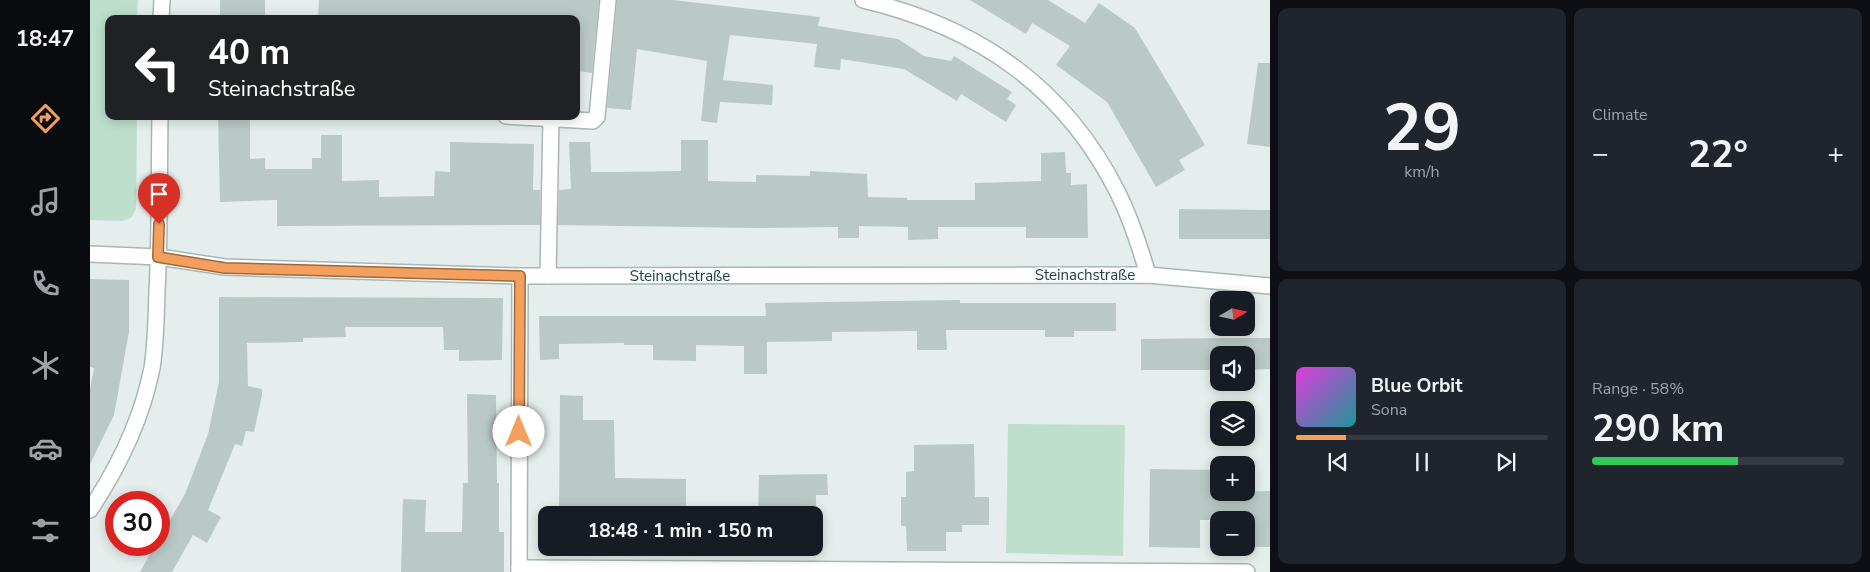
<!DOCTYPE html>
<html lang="en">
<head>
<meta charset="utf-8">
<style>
  body { margin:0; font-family:"Nunito Sans",sans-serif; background:#20242c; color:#f1f3f6; height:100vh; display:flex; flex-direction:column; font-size:19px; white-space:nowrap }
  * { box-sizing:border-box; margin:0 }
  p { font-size:16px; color:#9ea1a6 }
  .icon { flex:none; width:28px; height:28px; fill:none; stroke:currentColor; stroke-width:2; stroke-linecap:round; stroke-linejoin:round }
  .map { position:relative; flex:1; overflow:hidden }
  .panel { display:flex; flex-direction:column; gap:8px; padding:8px; background:#0d0f14; width:600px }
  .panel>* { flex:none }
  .hud { position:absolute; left:15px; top:15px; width:475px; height:105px; border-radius:10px; box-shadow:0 2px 12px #0003; background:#202124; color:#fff; overflow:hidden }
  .needle { width:32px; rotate:81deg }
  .fabs { position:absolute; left:1120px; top:291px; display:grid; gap:10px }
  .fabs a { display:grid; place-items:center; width:45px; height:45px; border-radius:10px; background:#171b24; box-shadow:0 2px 12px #0003; font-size:25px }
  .speed { position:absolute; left:15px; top:491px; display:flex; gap:10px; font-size:25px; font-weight:700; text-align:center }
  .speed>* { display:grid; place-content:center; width:65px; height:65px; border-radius:50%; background:#171b24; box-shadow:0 2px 12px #0003; line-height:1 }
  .speed .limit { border:8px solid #d22; background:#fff; color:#111 }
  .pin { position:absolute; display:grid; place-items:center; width:42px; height:42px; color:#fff; margin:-51px -21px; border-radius:50% 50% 50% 0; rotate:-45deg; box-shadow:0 0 5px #0007 }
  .pin .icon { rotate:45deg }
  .me { position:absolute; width:55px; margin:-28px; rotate:0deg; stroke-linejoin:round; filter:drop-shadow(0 0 4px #0008) }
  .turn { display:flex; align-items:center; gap:18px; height:105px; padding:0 20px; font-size:22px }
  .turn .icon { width:65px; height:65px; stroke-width:2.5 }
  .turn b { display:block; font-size:35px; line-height:42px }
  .big { font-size:38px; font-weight:700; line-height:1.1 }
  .panel .widget { flex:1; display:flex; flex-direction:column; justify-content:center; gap:8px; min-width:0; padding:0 18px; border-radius:10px; background:#20242c }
  .panel .dial { align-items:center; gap:0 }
  .dial b { font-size:65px; line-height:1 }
  .song { display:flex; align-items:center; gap:15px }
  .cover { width:60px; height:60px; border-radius:8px; background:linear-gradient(135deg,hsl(300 70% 55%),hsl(180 70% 35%)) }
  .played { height:5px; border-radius:2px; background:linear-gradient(90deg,#f3a05e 20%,#363941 20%) }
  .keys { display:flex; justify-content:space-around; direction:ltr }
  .heat { display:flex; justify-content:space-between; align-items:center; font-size:28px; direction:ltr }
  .charge { height:8px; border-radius:4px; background:linear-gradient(90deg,#34c759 58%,#363941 0) }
  .panel .tiles { flex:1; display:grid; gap:8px; grid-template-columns:repeat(2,1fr) }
  .trip { position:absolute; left:448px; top:506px; width:285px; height:50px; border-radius:10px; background:#171b24; box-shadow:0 2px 12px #0003; font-weight:700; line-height:50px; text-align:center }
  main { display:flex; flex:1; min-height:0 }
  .menu { display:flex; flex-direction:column; width:90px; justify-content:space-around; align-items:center; background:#090b0e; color:#9ea1a6 }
  .menu .icon { width:35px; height:35px }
  .menu .current { color:#f3a05e }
  .menu b { font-size:22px; color:#f1f3f6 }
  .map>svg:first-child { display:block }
  .green { fill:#bedfce }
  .building { fill:#bac9c6 }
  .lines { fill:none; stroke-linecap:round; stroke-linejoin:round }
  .minor-casing { stroke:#a7b7b5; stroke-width:18 }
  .minor { stroke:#fff; stroke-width:15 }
  .route-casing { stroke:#9e683d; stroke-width:12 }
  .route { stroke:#f3a05e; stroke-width:9 }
  .labels { text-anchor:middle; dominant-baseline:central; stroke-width:4; stroke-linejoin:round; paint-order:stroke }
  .street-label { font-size:15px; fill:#24413f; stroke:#f6fbf9 }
</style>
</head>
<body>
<main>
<nav class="menu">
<b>18:47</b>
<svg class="icon current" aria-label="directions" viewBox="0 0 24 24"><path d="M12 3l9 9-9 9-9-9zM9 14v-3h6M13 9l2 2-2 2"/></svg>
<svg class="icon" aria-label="music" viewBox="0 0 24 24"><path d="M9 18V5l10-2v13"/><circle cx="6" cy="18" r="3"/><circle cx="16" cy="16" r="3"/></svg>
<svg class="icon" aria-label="phone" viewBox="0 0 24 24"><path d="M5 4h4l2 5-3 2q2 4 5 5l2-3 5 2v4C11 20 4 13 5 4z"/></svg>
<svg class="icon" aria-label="climate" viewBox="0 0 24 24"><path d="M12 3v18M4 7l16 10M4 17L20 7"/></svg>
<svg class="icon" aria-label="car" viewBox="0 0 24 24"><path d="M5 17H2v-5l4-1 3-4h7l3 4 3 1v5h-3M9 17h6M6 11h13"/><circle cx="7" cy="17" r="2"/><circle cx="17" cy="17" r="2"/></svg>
<svg class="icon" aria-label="filters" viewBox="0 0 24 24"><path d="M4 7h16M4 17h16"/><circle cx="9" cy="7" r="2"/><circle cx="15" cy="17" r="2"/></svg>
</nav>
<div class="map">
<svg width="1180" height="572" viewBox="0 0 1180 572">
  <rect width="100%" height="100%" fill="#e5eeec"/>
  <g class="green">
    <path d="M 0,0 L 48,0 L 47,19 L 19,19 L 19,116 L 47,116 L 46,209 L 41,218 L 32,221 L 0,220 Z"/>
    <path d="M 918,424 L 1035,425 L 1033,556 L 916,553 Z"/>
  </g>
  <g class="building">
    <rect x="130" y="0" width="45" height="19"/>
    <path d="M 229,0 L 509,0 L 502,73 L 486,71 L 490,26 L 486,26 L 486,19 L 228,19 Z"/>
    <path d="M 527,0 L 583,0 L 730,17 L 728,26 L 808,39 L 834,56 L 861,61 L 864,56 L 922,92 L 917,99 L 926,105 L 916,122 L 871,94 L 867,101 L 814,69 L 751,59 L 750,70 L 724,67 L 727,44 L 640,35 L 633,80 L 683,85 L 682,105 L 630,102 L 627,123 L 611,121 L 617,61 L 547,49 L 541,110 L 517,108 Z"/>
    <path d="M 880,0 L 958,0 L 995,23 L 1009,3 L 1045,28 L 1115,145 L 1089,160 L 1095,170 L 1066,187 L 1017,102 L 966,65 L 980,46 L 942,23 L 936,34 Z"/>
    <path d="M 1168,63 L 1180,63 L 1180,147 L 1157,144 Z"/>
    <path d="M 128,116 L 160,116 L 160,159 L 175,158 L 175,169 L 222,169 L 222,158 L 231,158 L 231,135 L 252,135 L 252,181 L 289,180 L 289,197 L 344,196 L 345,171 L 360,172 L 360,142 L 444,144 L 443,190 L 450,190 L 450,225 L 187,226 L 187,200 L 130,202 Z"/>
    <path d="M 591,140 L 618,140 L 618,181 L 666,182 L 666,175 L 720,176 L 720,171 L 777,174 L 778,197 L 817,198 L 817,200 L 885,200 L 885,183 L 951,181 L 951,153 L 975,152 L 976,173 L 981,173 L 981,185 L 997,184 L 998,238 L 936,238 L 936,227 L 848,227 L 848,239 L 818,240 L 818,227 L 769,226 L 769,238 L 748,238 L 748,227 L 664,228 L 468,225 L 469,190 L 481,189 L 479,142 L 500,142 L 501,172 L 529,172 L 591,171 Z"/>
    <path d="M 1089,209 L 1180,210 L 1180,239 L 1089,239 Z"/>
    <path d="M 0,279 L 39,280 L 39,332 L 24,415 L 0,464 L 0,389 L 4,368 L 0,367 Z"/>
    <path d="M 129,297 L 413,298 L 412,360 L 369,361 L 369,350 L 354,350 L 353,327 L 255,327 L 256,337 L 213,338 L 213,342 L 157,343 L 158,386 L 172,389 L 172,395 L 164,432 L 156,431 L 152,446 L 145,444 L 118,510 L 131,517 L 117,543 L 103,535 L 82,572 L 50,572 L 65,545 L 69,545 L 69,539 L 95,494 L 118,434 L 129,382 Z"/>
    <path d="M 870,300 L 870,303 L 1026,303 L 1026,331 L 984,331 L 984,337 L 955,337 L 955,330 L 856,330 L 857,350 L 827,350 L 827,331 L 742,332 L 742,341 L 677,342 L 677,374 L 654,374 L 654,346 L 606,345 L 606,361 L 563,360 L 563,345 L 534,345 L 534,343 L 469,344 L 469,359 L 450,360 L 449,316 L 676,316 L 675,303 Z"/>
    <path d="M 1140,338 L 1180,338 L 1180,369 L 1156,370 L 1156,355 L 1129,355 L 1129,370 L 1051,370 L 1051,339 Z"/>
    <path d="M 377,394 L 406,395 L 407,483 L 409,483 L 409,532 L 414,532 L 414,572 L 311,572 L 313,499 L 336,500 L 335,532 L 372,532 L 373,483 L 378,483 Z"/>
    <path d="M 470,395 L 493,396 L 493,420 L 524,420 L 525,478 L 596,479 L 596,515 L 469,515 Z"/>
    <path d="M 884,444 L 885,497 L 899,497 L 899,525 L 872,525 L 872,532 L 856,532 L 856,551 L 817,551 L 816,526 L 811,526 L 811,497 L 816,497 L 816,472 L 824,471 L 824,445 Z"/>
    <path d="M 1060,469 L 1129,470 L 1129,492 L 1180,491 L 1180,547 L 1156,547 L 1156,520 L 1110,520 L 1110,548 L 1059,547 Z"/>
    <path d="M 737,474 L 738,495 L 726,495 L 726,515 L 668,515 L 669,475 Z"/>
  </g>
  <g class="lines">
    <defs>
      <g id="minor">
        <path d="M 773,0 C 888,27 975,87 1028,193 C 1041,219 1050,247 1058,275"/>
        <path d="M 71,19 L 72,0"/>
        <path d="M 416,116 L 503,121 L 507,117 L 518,0"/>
        <path d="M 0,254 L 69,257 L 135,267 L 430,276 L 1058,275 L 1180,286"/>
        <path d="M 458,276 L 461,119"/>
        <path d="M 0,510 C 28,468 52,418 62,368 C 66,343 66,317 67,292 C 70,233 69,175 70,116"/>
        <path d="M 429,568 L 1157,572"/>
        <path d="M 429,572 L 430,276"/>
      </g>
    </defs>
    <use href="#minor" class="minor-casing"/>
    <use href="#minor" class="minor"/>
  </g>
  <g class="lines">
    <defs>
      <path id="route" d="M 69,224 L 68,257 L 135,268 L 430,276 L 429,432"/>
    </defs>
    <use href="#route" class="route-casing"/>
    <use href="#route" class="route"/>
  </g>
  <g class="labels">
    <g class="street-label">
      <text x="995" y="275">Steinachstraße</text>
      <text x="590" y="276">Steinachstraße</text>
    </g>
  </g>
</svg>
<div class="fabs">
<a><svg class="needle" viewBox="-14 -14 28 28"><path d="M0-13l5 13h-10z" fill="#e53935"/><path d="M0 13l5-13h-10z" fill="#9ea1a6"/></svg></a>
<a><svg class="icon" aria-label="sound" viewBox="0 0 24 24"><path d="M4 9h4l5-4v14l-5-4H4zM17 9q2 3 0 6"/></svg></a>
<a><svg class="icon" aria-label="layers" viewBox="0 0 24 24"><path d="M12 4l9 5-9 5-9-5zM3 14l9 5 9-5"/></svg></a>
<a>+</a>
<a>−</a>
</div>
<div class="speed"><div class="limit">30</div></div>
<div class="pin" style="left:69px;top:224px;background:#d93025"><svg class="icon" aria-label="arrive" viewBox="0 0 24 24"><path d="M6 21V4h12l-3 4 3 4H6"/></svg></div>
<svg class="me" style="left:429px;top:432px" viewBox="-20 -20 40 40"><circle r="19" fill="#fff"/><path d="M0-13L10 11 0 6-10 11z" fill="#f3a05e"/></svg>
<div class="trip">18:48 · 1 min · 150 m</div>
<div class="hud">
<div class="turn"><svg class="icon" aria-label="left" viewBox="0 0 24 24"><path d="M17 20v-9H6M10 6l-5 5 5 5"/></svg><div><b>40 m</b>Steinachstraße</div></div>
</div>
</div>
<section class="panel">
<div class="tiles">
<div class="widget dial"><b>29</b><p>km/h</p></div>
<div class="widget"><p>Climate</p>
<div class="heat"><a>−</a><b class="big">22°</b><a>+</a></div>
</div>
<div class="widget">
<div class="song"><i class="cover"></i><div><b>Blue Orbit</b><p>Sona</p></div></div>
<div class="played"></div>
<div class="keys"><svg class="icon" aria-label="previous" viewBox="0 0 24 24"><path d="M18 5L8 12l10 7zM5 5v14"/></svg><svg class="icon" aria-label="pause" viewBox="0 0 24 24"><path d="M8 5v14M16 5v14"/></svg><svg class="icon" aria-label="next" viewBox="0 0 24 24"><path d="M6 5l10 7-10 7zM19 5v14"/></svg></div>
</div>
<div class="widget"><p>Range · 58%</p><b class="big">290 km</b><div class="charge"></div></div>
</div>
</section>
</main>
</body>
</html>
